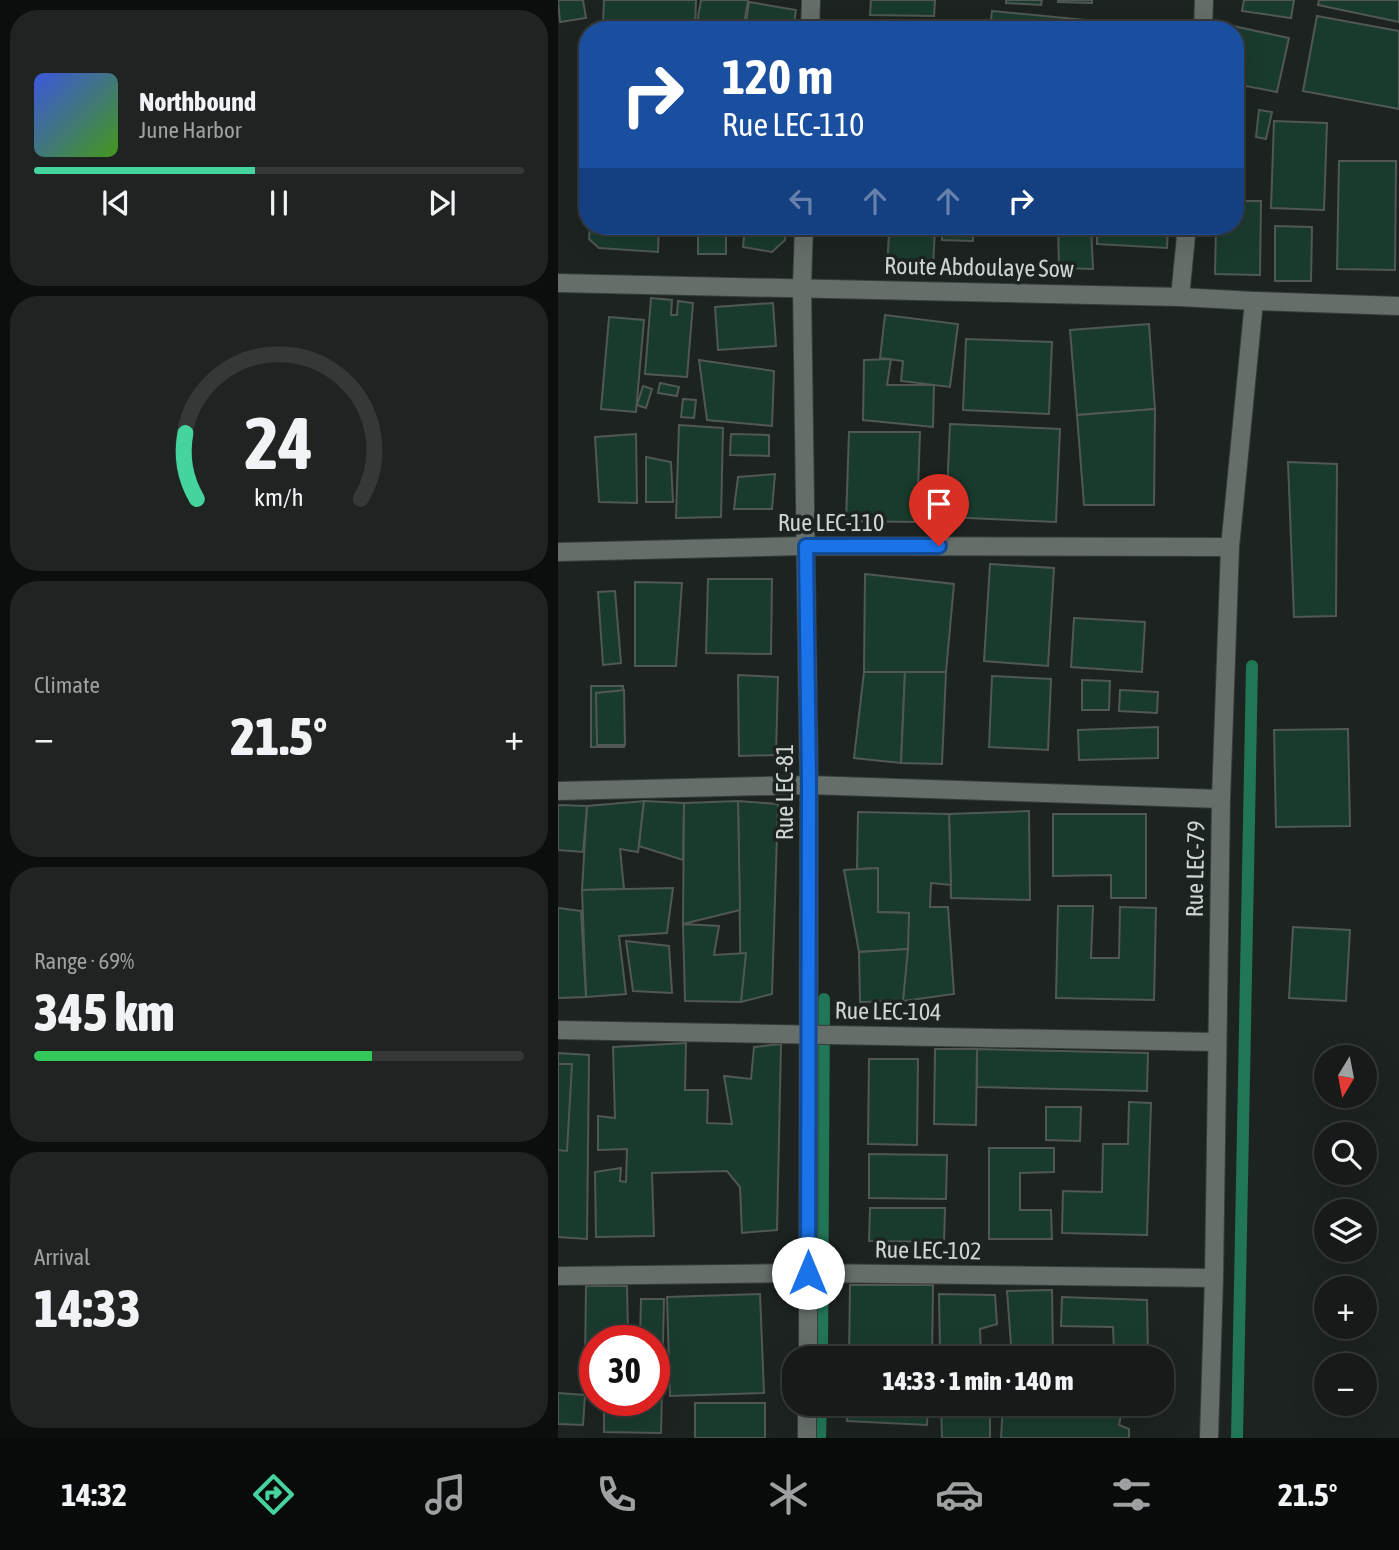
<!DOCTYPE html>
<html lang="en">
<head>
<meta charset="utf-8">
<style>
  body { margin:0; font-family:"Asap Condensed",sans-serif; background:#1f2321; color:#f1f3f6; height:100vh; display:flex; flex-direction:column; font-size:26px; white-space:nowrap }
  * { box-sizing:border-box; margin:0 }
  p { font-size:23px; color:#9ea1a2 }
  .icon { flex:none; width:38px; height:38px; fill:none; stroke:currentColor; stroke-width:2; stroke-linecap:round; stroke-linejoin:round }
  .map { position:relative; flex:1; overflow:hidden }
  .drawer { display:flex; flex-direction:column; gap:10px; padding:10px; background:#0c0e0d; width:558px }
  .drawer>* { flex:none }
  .top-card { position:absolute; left:21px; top:21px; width:665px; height:214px; border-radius:28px; box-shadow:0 7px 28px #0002,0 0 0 2px #353837; background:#1a4fa0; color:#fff; overflow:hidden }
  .needle { width:46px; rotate:190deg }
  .tools { position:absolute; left:756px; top:1045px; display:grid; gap:14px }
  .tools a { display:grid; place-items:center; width:63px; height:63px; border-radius:50%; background:#161a18; box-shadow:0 7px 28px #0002,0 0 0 2px #353837; font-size:35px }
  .speed { position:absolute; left:21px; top:1325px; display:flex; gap:14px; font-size:35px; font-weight:700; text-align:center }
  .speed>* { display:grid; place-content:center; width:91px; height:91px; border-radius:50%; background:#161a18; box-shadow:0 7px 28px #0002,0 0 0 2px #353837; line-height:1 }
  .speed .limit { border:10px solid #d22; background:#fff; color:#111 }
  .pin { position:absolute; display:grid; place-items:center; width:60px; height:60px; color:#fff; margin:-72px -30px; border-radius:50% 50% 50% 0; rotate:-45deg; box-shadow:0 0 7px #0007 }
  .pin .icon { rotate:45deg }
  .me { position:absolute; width:77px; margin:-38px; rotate:0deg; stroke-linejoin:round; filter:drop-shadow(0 0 5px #0008) }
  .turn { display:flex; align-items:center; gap:24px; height:147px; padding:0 28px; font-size:32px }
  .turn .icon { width:91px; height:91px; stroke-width:2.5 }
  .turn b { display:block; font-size:49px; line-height:60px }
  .lanes { display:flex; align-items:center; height:66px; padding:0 28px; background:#0003; justify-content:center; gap:35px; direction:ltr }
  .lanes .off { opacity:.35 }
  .big { font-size:52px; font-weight:800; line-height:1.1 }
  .drawer .widget { flex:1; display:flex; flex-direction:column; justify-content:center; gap:10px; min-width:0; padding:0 24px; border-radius:28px; background:#1f2321 }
  .drawer .dial { align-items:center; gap:0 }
  .dial svg { height:182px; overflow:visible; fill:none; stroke:#353837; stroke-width:7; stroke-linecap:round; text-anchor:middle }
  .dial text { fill:#f1f3f6; stroke:none }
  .song { display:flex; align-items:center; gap:21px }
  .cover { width:84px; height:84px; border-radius:10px; background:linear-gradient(135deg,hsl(230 70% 55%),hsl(100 70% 35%)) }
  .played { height:7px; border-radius:4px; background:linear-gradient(90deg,#45d49e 45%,#353837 45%) }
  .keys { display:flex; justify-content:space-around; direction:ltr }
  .heat { display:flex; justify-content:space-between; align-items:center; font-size:38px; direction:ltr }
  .charge { height:10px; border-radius:5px; background:linear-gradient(90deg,#34c759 69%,#353837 0) }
  .trip { position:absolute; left:224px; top:1346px; width:392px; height:70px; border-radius:28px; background:#161a18; box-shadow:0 7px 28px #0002,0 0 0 2px #353837; font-weight:800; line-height:70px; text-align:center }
  .tabs { display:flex; height:112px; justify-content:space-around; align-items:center; background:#090a0a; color:#9ea1a2 }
  .tabs .icon { width:49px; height:49px }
  .tabs .on { color:#45d49e }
  .tabs b { font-size:32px; color:#f1f3f6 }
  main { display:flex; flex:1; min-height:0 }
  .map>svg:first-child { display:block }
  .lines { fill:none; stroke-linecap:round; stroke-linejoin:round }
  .stream { stroke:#217656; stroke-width:12 }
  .building { fill:#193b2d; stroke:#515854; stroke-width:2 }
  .street-casing { stroke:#373d3a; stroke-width:20 }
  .street { stroke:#666e6a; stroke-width:18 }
  .route-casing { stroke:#114b97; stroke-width:18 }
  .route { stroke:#1a73e8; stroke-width:12 }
  .labels { text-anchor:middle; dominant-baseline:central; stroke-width:7; stroke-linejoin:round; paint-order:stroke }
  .street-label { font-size:24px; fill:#d0d5d2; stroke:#1d2320 }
</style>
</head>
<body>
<main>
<section class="drawer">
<div class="widget">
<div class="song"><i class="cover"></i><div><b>Northbound</b><p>June Harbor</p></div></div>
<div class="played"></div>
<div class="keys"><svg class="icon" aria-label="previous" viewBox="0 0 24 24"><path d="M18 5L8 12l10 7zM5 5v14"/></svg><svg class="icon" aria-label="pause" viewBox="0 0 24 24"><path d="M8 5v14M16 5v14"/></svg><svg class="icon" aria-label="next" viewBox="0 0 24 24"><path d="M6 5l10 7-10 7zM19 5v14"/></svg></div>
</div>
<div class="widget dial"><svg viewBox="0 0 100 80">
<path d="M14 69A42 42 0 1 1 86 69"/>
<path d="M14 69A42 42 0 0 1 9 40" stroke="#45d49e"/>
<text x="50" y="56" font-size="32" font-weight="700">24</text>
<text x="50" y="72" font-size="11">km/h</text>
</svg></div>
<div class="widget"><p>Climate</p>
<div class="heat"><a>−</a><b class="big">21.5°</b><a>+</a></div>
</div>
<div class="widget"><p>Range · 69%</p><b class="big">345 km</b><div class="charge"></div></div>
<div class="widget"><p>Arrival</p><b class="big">14:33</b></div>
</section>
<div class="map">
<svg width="841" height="1438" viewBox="0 0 841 1438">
  <rect width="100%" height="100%" fill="#1d2320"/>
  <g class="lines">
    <g class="stream">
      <path d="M 264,1358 L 266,999"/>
      <path d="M 262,1438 L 263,1404"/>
      <path d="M 679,1438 L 694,666"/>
    </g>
  </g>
  <g class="building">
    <path d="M 0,0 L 25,0 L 28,18 L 2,22 Z"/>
    <path d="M 46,0 L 138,0 L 137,28 L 45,24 Z"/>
    <path d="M 143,0 L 190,0 L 185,30 L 139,23 Z"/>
    <path d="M 313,0 L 377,0 L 376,16 L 312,15 Z"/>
    <path d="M 448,0 L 484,0 L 483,5 L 448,3 Z"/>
    <path d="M 500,0 L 534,0 L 534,3 L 500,2 Z"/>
    <path d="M 686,0 L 736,0 L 733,18 L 684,11 Z"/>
    <path d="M 761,0 L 841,0 L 841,22 L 760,5 Z"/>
    <path d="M 191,2 L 238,10 L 235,30 L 187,30 Z"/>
    <path d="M 434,11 L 611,28 L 610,30 L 432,30 Z"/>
    <path d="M 759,16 L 841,31 L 841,109 L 745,91 Z"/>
    <path d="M 411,24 L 425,25 L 424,30 L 411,30 Z"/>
    <path d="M 675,26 L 731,38 L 719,92 L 677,84 L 677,30 L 674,30 Z"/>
    <path d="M 701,110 L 714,112 L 708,139 L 698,137 Z"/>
    <path d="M 677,118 L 682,118 L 680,166 L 677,166 Z"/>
    <path d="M 716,121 L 769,123 L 766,210 L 713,208 Z"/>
    <path d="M 781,161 L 838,161 L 837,270 L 779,269 Z"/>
    <path d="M 677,201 L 703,201 L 702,275 L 657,274 L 658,226 L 677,226 Z"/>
    <path d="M 32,226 L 101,226 L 100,252 L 41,248 L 31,239 Z"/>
    <rect x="140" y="226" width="28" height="28"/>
    <path d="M 187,226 L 229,226 L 227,240 L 214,252 L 185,247 Z"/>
    <path d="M 306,226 L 324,226 L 324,233 L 307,232 Z"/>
    <path d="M 341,226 L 377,226 L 375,270 L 329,267 L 331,234 L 341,235 Z"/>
    <path d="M 384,226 L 415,226 L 415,241 L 384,240 Z"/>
    <rect x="449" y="226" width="42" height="6"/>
    <path d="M 500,226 L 533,226 L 535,269 L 501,268 Z"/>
    <path d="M 539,226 L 610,226 L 609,248 L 539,244 Z"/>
    <path d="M 717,226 L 754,227 L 753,281 L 717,281 Z"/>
    <path d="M 93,298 L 114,300 L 113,315 L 119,315 L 120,301 L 135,303 L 129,377 L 87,374 Z"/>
    <path d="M 215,303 L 218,346 L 160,350 L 157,307 Z"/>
    <path d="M 327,315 L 400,324 L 392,387 L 343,381 L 345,361 L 322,358 Z"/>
    <path d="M 51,317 L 86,320 L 78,412 L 43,409 Z"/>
    <path d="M 591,324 L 597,409 L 519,415 L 512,330 Z"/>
    <path d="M 408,339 L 494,342 L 491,414 L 405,410 Z"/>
    <path d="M 333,359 L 329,385 L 376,385 L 375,427 L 305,420 L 306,360 Z"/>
    <path d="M 141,360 L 216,371 L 214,426 L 149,420 Z"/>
    <path d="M 102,383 L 121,387 L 119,396 L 100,393 Z"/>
    <path d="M 85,386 L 94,389 L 88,408 L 79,405 Z"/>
    <path d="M 125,399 L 138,400 L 136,418 L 123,417 Z"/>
    <path d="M 597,409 L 596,505 L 526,505 L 519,415 Z"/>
    <path d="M 392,424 L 502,429 L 498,522 L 388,517 Z"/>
    <path d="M 121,425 L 165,428 L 163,517 L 118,518 Z"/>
    <path d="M 291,432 L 362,432 L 359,522 L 288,521 Z"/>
    <path d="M 78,434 L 79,503 L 41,502 L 37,437 Z"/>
    <path d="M 173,434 L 211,435 L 211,456 L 172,455 Z"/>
    <path d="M 88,457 L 113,462 L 115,502 L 88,502 Z"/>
    <path d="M 730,462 L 779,464 L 778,616 L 736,617 Z"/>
    <path d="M 217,474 L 214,509 L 176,509 L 180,477 Z"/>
    <path d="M 432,564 L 496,568 L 490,666 L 426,661 Z"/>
    <path d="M 307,574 L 396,584 L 388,672 L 306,672 Z"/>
    <path d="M 150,579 L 214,579 L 213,654 L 148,653 Z"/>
    <path d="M 77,582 L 124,583 L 118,666 L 77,666 Z"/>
    <path d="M 57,591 L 63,663 L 45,665 L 40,592 Z"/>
    <path d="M 516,618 L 587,622 L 584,672 L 513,667 Z"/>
    <path d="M 306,672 L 347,672 L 343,763 L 296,758 Z"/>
    <path d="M 347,672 L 388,672 L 384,764 L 343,763 Z"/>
    <path d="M 180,675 L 220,677 L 218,755 L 181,756 Z"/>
    <path d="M 434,676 L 493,679 L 490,750 L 431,747 Z"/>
    <path d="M 524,680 L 552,681 L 551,710 L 524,710 Z"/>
    <path d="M 33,686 L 65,686 L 66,747 L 33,747 Z"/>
    <path d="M 66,690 L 67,745 L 39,745 L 38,693 Z"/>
    <path d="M 562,690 L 600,692 L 599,713 L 561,711 Z"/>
    <path d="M 600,727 L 600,758 L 521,760 L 520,730 Z"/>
    <path d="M 790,729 L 792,826 L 718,827 L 716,730 Z"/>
    <path d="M 86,801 L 80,852 L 62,849 L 66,889 L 24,890 L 29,806 Z"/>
    <path d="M 86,801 L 126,803 L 125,860 L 81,846 Z"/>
    <path d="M 180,801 L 220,804 L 214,994 L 183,1002 Z"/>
    <path d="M 180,801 L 182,910 L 125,924 L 126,803 Z"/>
    <path d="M 0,805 L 29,806 L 25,852 L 0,850 Z"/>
    <path d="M 471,811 L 472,900 L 393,898 L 391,814 Z"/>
    <path d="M 300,812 L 391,814 L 393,885 L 373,883 L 372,907 L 390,907 L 396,994 L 345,1001 L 351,913 L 320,912 L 320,868 L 299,869 Z"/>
    <path d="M 495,814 L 588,814 L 588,898 L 553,898 L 553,875 L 495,876 Z"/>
    <path d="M 320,868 L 320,912 L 351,913 L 350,949 L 301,952 L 286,870 Z"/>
    <path d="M 115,888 L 109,933 L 61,936 L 68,994 L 28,997 L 24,890 Z"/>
    <path d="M 500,906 L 535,906 L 533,958 L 561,958 L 562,907 L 598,908 L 596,1000 L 498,998 Z"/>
    <path d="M 0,908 L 23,911 L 28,997 L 0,998 Z"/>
    <path d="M 125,924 L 161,926 L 156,955 L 188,953 L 183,1002 L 127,1001 Z"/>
    <path d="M 735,927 L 792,930 L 788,1001 L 731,998 Z"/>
    <path d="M 68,941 L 111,946 L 114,993 L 75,991 Z"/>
    <path d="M 350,949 L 345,1001 L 302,1002 L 301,952 Z"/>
    <path d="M 128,1043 L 127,1090 L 150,1090 L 149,1123 L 174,1124 L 166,1076 L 193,1079 L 196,1047 L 223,1044 L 219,1230 L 184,1233 L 182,1187 L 169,1171 L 94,1173 L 96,1236 L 38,1237 L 37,1172 L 63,1168 L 62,1181 L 68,1182 L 69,1149 L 40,1150 L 40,1116 L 57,1118 L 55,1047 Z"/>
    <path d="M 377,1049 L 419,1049 L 418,1125 L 376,1124 Z"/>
    <path d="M 419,1049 L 590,1053 L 589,1091 L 419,1087 Z"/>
    <path d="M 0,1053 L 31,1055 L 29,1239 L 0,1237 Z"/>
    <path d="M 311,1059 L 360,1059 L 359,1145 L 310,1144 Z"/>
    <path d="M 0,1064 L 14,1064 L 9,1151 L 0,1150 Z"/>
    <path d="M 571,1102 L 593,1103 L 589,1235 L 504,1233 L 505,1191 L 544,1192 L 545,1144 L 570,1144 Z"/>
    <path d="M 488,1107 L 523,1107 L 522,1141 L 488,1140 Z"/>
    <path d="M 431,1148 L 496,1148 L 496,1172 L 462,1173 L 462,1210 L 493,1210 L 494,1239 L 431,1239 Z"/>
    <path d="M 311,1154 L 389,1155 L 388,1199 L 311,1198 Z"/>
    <path d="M 312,1208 L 387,1208 L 386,1242 L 311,1241 Z"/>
    <path d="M 292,1285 L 375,1285 L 374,1358 L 291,1358 Z"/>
    <path d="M 28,1286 L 69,1286 L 70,1336 L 47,1336 L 47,1340 L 37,1340 L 37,1365 L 27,1365 Z"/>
    <path d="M 494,1290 L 495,1358 L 454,1358 L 449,1291 Z"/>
    <path d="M 202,1294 L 206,1393 L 112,1396 L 109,1297 Z"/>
    <path d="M 381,1294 L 437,1295 L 439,1324 L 422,1329 L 423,1358 L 399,1358 L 399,1351 L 382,1352 Z"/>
    <path d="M 504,1297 L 589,1300 L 590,1358 L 505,1358 L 505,1351 L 556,1353 L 555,1327 L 503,1326 Z"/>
    <path d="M 83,1299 L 106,1299 L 103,1433 L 46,1432 L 46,1400 L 96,1400 L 96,1340 L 82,1340 Z"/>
    <path d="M 0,1393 L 27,1395 L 25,1425 L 0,1424 Z"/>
    <rect x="137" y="1403" width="70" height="35"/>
    <path d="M 290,1404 L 370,1404 L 369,1425 L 289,1421 Z"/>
    <path d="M 383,1404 L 432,1404 L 432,1438 L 384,1438 Z"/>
    <path d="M 445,1404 L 582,1404 L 580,1417 L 563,1415 L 561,1425 L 571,1429 L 571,1438 L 443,1438 Z"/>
  </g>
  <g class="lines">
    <defs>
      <g id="street">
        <path d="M 252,30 L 253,0"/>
        <path d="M 645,30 L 646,0"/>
        <path d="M 246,226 L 244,287 L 251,785 L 250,1358"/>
        <path d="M 0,283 L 622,297 L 696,301 L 841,306"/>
        <path d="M 622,297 L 629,226"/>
        <path d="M 0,552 L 248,546 L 672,547"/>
        <path d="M 0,791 L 251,785 L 663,799"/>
        <path d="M 0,1030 L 658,1042"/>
        <path d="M 0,1276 L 250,1273 L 656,1278"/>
        <path d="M 249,1438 L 249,1404"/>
        <path d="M 651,1438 L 656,1278 L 663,799 L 672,547 L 696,301"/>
      </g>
    </defs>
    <use href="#street" class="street-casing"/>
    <use href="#street" class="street"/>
  </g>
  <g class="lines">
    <defs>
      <path id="route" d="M 250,1273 L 251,785 L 248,546 L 381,546"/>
    </defs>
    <use href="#route" class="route-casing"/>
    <use href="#route" class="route"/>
  </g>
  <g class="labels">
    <g class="street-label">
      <text transform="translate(421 267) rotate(1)">Route Abdoulaye Sow</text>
      <text x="273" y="522">Rue LEC-110</text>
      <text transform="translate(226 792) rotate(-90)">Rue LEC-81</text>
      <text transform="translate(637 869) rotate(-89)">Rue LEC-79</text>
      <text transform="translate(330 1011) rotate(1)">Rue LEC-104</text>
      <text transform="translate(370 1250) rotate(1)">Rue LEC-102</text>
    </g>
  </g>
</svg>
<div class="tools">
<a><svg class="needle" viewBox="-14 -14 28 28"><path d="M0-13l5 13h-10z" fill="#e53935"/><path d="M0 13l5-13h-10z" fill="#9ea1a2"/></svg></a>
<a><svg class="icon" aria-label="search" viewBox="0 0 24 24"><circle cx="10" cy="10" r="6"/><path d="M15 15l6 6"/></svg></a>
<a><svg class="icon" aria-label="layers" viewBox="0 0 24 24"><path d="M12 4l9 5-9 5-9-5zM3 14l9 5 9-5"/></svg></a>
<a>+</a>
<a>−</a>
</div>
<div class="speed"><div class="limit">30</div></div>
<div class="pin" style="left:381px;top:546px;background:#d93025"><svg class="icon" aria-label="arrive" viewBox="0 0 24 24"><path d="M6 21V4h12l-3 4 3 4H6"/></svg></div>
<svg class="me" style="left:250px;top:1273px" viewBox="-20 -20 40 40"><circle r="19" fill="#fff"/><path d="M0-13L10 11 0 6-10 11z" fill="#1a73e8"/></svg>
<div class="trip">14:33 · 1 min · 140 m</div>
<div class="top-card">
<div class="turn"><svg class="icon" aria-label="right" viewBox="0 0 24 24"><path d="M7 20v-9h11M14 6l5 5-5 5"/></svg><div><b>120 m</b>Rue LEC-110</div></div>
<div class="lanes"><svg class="icon off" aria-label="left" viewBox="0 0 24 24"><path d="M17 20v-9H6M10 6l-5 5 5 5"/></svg><svg class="icon off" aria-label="ahead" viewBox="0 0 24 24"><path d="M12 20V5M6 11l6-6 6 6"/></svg><svg class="icon off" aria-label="ahead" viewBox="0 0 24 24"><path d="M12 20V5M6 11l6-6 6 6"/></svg><svg class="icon" aria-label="right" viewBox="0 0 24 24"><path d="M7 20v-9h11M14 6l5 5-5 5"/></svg></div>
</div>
</div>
</main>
<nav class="tabs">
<b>14:32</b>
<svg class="icon on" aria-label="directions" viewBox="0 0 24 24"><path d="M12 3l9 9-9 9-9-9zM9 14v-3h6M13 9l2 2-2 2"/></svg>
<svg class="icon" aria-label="music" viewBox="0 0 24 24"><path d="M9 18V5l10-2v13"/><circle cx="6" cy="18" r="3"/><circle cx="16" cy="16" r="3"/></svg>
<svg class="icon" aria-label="phone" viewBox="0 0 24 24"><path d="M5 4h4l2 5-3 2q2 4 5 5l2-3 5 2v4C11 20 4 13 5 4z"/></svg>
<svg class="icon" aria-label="climate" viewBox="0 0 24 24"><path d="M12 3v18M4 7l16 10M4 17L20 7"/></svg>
<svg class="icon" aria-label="car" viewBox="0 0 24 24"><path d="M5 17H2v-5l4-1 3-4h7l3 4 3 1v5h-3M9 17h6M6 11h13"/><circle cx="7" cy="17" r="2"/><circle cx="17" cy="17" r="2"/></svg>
<svg class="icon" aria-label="filters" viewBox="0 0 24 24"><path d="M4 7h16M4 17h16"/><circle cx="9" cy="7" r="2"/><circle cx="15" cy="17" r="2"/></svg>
<b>21.5°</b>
</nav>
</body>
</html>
